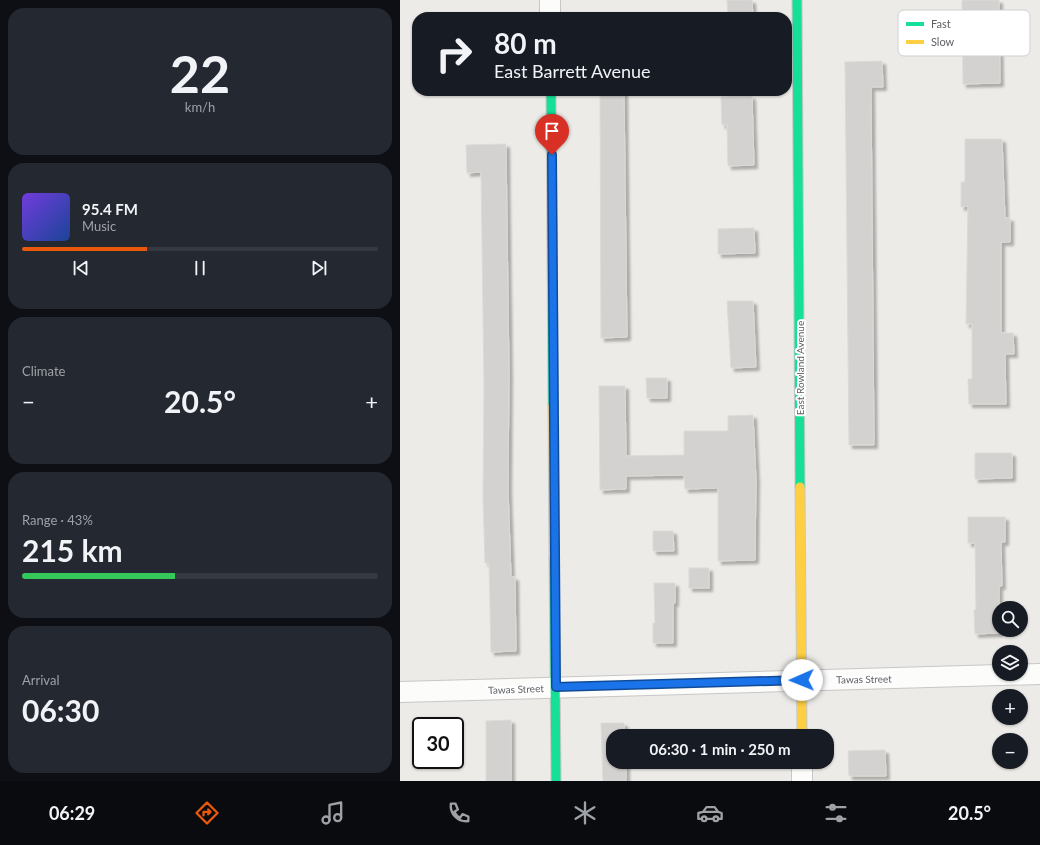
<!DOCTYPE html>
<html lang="en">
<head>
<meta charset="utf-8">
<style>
  body { margin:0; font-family:Lato,sans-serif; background:#242831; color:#f1f3f6; height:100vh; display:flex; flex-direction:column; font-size:15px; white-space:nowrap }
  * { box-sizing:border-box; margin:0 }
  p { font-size:13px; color:#9ea1a6 }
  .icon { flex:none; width:22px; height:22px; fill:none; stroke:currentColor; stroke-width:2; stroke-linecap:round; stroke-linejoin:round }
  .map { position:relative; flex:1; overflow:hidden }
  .side { display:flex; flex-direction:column; gap:8px; padding:8px; background:#0d0f14; width:400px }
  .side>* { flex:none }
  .guide { position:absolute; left:12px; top:12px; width:380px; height:84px; border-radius:16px; box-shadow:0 1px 3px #0004; background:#171b24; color:#f1f3f6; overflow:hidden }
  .buttons { position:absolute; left:592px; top:601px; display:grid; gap:8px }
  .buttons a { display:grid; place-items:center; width:36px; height:36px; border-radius:50%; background:#171b24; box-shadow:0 1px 3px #0004; font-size:20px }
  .speed { position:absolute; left:12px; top:717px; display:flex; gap:8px; font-size:20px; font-weight:700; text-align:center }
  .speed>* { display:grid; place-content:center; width:52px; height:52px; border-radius:50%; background:#171b24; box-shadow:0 1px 3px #0004; line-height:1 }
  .speed .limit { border:2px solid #111; border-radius:6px; background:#fff; color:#111 }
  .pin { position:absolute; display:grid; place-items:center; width:34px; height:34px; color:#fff; margin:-41px -17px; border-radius:50% 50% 50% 0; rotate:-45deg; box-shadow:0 0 4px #0007 }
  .pin .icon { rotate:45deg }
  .me { position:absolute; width:44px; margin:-22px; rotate:269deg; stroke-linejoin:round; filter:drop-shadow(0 0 3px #0008) }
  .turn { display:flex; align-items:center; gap:14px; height:84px; padding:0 16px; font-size:18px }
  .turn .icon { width:52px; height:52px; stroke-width:2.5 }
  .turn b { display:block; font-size:28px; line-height:34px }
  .big { font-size:30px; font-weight:700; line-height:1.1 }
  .side .widget { flex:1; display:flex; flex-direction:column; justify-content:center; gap:6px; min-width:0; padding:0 14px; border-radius:16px; background:#242831 }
  .side .dial { align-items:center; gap:0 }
  .dial b { font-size:52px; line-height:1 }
  .song { display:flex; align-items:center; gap:12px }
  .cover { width:48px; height:48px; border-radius:6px; background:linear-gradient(135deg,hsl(260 70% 55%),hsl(220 70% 35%)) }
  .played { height:4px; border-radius:2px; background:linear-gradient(90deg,#ea580c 35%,#363941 35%) }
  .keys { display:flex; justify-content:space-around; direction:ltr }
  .heat { display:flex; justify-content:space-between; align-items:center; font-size:22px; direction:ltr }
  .charge { height:6px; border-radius:3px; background:linear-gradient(90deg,#34c759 43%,#363941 0) }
  .trip { position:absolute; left:206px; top:729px; width:228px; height:40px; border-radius:16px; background:#171b24; box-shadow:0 1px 3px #0004; font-weight:700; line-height:40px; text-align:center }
  .dock { display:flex; height:64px; justify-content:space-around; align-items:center; background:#090b0e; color:#9ea1a6 }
  .dock .icon { width:28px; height:28px }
  .dock .selected { color:#ea580c }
  .dock b { font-size:18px; color:#f1f3f6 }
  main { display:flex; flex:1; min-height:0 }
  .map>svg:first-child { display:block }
  .building { fill:#d3d2d0; stroke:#dbdad6; filter:url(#shadow) }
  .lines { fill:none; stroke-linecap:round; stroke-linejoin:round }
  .street-casing { stroke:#c8c7c7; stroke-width:22 }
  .fast-casing { stroke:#c7c7c8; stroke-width:11 }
  .slow-casing { stroke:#c7c7c8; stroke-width:11 }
  .street { stroke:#fcfcfb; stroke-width:20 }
  .fast { stroke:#16e098; stroke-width:9 }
  .slow { stroke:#ffcf43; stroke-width:9 }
  .route-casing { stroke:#114b97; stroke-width:10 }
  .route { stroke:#1a73e8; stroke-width:7 }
  .labels { text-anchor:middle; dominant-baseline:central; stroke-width:4; stroke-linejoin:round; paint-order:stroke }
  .street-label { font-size:10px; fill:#5d6064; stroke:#fff }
  .key { fill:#fff; stroke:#cecfd0; stroke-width:1 }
  .key-label { font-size:11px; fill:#5d6064 }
</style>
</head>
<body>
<main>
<section class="side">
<div class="widget dial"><b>22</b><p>km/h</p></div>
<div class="widget">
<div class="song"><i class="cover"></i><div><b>95.4 FM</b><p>Music</p></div></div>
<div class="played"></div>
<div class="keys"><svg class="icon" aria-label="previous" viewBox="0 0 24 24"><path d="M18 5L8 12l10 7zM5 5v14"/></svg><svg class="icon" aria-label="pause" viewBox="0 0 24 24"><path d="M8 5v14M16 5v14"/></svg><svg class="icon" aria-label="next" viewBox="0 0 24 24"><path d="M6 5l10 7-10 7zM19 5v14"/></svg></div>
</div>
<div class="widget"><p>Climate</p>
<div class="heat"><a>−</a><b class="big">20.5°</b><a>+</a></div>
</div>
<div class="widget"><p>Range · 43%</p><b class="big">215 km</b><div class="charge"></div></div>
<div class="widget"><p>Arrival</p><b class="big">06:30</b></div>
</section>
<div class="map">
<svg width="640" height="781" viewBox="0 0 640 781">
  <defs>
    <filter id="shadow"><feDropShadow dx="3.5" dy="3.5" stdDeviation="1" flood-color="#0004"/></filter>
  </defs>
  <rect width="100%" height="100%" fill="#ecebe7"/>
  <g class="building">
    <path d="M 327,0 L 352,0 L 353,17 L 328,17 Z"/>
    <path d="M 562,0 L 599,0 L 600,83 L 563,84 Z"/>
    <path d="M 482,61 L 483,87 L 471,87 L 474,445 L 449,445 L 445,62 Z"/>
    <path d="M 200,91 L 224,91 L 227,337 L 201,338 Z"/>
    <path d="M 352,96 L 354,165 L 328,166 L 327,125 L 322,125 L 321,97 Z"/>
    <path d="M 565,139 L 602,139 L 605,218 L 610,218 L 610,242 L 601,242 L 601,333 L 613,333 L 614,354 L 605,354 L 606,404 L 569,404 L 568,379 L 572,379 L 572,324 L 566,324 L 568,206 L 561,207 L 561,182 L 565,182 Z"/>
    <path d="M 106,144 L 109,375 L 108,488 L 111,577 L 115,577 L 116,651 L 91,652 L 89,563 L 85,563 L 83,497 L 84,385 L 81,172 L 67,173 L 66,145 Z"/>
    <path d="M 354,228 L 355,253 L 318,254 L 318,229 Z"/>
    <path d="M 327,301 L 353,301 L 356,367 L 331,368 Z"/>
    <path d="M 246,378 L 267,378 L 267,398 L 247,398 Z"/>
    <path d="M 199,386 L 225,386 L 226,456 L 284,455 L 284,431 L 328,431 L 328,416 L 353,415 L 356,480 L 355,560 L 318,561 L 318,488 L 285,489 L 284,475 L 226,476 L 226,489 L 200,490 Z"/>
    <path d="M 575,453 L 612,453 L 612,478 L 575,479 Z"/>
    <path d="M 568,517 L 605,517 L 605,542 L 601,542 L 602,586 L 599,586 L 599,633 L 575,634 L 574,610 L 576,610 L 575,543 L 568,543 Z"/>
    <path d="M 253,531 L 273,531 L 274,551 L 253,551 Z"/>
    <rect x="289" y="568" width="20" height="20"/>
    <path d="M 254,583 L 275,583 L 275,603 L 273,603 L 273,643 L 253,643 L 253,623 L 255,623 Z"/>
    <path d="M 111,720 L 111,781 L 86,781 L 86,721 Z"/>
    <path d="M 201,723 L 224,723 L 225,736 L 213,736 L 213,762 L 226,762 L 226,781 L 203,781 Z"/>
    <path d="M 485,750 L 486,776 L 449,776 L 448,751 Z"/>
  </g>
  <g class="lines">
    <defs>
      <g id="street">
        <path d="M 150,0 L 150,17"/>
        <path d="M 0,692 L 640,674"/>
        <path d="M 402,762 L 402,781"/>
      </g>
      <g id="fast">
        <path d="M 397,0 L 400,487"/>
        <path d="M 151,91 L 153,405"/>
        <path d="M 154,558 L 156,781"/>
      </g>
      <g id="slow">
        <path d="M 153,405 L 154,558"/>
        <path d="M 400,487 L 402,736"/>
      </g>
    </defs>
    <use href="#street" class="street-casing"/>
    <use href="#fast" class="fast-casing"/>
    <use href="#slow" class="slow-casing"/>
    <use href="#street" class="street"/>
    <use href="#fast" class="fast"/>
    <use href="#slow" class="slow"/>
  </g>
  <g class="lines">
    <defs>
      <path id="route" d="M 152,155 L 156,687 L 402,680"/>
    </defs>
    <use href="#route" class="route-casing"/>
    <use href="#route" class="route"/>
  </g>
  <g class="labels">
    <g class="street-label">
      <text transform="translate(400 368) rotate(-90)">East Rowland Avenue</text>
      <text transform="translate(464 679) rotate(-1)">Tawas Street</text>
      <text transform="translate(116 689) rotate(-2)">Tawas Street</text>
    </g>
  </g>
  <rect x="498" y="10" width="132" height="46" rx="6" class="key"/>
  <rect x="506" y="22" width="18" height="4" fill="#16e098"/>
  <rect x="506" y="40" width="18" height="4" fill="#ffcf43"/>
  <g class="key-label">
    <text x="531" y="28">Fast</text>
    <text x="531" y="46">Slow</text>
  </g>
</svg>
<div class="buttons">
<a><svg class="icon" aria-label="search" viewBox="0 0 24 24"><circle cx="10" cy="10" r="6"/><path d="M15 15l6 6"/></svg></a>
<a><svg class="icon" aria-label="layers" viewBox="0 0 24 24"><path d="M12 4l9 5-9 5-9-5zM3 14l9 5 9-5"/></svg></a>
<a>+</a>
<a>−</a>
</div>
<div class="speed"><div class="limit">30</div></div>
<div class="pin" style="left:152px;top:155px;background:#d93025"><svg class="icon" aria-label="arrive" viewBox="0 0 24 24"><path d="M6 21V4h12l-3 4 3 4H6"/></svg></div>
<svg class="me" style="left:402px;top:680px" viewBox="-20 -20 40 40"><circle r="19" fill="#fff"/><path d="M0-13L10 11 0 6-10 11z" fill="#1a73e8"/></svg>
<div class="trip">06:30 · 1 min · 250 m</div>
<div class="guide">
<div class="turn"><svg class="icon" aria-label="right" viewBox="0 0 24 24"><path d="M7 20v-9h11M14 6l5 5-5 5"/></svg><div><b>80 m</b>East Barrett Avenue</div></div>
</div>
</div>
</main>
<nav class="dock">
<b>06:29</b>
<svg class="icon selected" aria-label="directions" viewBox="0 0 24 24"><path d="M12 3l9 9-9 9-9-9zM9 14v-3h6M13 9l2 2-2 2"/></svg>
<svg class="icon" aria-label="music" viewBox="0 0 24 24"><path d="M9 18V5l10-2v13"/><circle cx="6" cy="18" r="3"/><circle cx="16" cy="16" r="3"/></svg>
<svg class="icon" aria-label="phone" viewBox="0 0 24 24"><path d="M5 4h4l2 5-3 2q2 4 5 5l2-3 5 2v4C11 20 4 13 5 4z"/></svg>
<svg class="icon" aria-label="climate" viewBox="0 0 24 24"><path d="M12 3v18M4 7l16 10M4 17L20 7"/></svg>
<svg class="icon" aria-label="car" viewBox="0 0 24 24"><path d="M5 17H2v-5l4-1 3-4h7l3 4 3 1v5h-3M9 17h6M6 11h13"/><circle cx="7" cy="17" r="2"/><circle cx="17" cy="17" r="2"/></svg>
<svg class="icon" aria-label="filters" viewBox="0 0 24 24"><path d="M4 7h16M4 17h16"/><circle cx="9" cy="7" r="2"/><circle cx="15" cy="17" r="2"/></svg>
<b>20.5°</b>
</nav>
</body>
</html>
